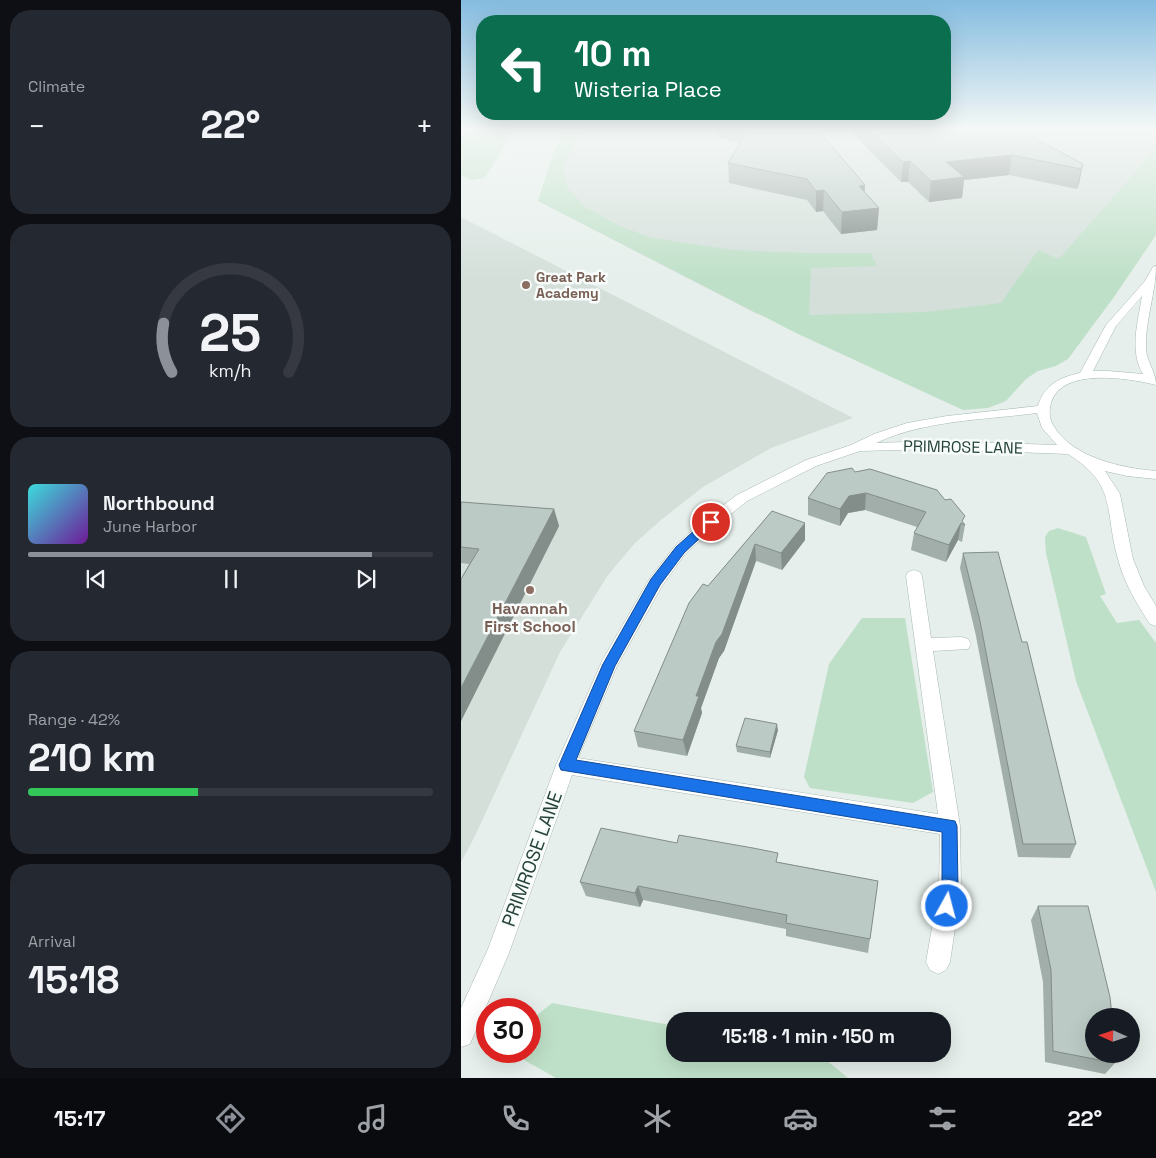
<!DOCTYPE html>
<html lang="en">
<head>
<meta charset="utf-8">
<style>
  body { margin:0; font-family:"Space Grotesk",sans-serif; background:#242831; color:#f1f3f6; height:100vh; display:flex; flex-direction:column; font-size:19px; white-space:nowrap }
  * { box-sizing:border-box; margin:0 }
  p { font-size:16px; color:#9ea1a6 }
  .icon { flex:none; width:28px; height:28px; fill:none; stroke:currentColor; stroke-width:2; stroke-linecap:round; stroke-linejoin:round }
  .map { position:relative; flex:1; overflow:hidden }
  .details { display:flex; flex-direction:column; gap:10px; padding:10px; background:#0d0f14; width:461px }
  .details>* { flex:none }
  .top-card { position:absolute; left:15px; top:15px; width:475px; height:105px; border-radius:20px; box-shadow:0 5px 20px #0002; background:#0b6e4f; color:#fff; overflow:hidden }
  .needle { width:32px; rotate:273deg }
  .tools { position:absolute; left:624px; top:1008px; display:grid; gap:10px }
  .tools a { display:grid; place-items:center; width:55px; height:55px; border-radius:50%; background:#171b24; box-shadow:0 5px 20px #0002; font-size:25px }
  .speed { position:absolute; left:15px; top:998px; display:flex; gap:10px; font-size:25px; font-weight:700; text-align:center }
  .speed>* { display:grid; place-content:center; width:65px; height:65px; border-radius:50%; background:#171b24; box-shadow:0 5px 20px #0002; line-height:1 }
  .speed .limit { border:8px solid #d22; background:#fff; color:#111 }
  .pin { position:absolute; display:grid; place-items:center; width:42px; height:42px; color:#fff; margin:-21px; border:2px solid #fff; border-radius:50%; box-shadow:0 1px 5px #0007 }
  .me { position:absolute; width:55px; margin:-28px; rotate:7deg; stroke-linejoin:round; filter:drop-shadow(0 0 4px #0008) }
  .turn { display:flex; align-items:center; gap:18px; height:105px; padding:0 15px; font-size:22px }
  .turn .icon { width:65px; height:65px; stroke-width:2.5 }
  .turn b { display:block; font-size:35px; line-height:42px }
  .big { font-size:38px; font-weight:700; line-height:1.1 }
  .details .card { flex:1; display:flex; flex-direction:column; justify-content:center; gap:8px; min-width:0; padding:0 18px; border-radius:20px; background:#242831 }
  .details .dial { align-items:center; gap:0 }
  .dial svg { height:130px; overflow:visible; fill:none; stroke:#363941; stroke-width:7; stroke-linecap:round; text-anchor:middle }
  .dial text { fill:#f1f3f6; stroke:none }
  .song { display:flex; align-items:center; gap:15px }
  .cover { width:60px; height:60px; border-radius:8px; background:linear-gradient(135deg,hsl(180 70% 55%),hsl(280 70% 35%)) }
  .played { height:5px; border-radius:2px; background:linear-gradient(90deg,#8c9099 85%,#363941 85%) }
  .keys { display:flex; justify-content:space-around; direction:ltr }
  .heat { display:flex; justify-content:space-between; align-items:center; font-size:28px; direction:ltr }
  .charge { height:8px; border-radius:4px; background:linear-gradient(90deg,#34c759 42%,#363941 0) }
  .trip { position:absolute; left:205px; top:1012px; width:285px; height:50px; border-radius:20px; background:#171b24; box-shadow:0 5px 20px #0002; font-weight:700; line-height:50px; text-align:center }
  .menu { display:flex; height:80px; justify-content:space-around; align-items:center; background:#090b0e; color:#9ea1a6 }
  .menu .icon { width:35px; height:35px }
  .menu .active { color:#8c9099 }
  .menu b { font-size:22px; color:#f1f3f6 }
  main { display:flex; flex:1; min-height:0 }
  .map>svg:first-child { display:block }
  .built { fill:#d4dfda }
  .green { fill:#bfe0c8 }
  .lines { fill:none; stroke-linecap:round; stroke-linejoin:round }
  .minor-casing { stroke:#a8b8b2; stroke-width:1 }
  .minor { fill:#fff; fill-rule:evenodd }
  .wall { fill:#a1aea9 }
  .shaded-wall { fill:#838d89 }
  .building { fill:#bbcac4; stroke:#838d89 }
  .route { fill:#1a73e8; stroke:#114b97 }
  .education-dot { fill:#8d6e63; stroke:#f7fbf9; stroke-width:2 }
  .labels { text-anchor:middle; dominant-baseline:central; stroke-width:5; stroke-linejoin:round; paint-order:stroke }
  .far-education-label { font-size:14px; font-weight:bold; fill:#785e54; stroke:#f7fbf9; text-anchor:start }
  .street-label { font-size:16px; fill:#24423a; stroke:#f7fbf9 }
  .education-label { font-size:16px; font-weight:bold; fill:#785e54; stroke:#f7fbf9 }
  .near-street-label { font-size:19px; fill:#24423a; stroke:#f7fbf9 }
</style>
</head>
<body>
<main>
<section class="details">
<div class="card"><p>Climate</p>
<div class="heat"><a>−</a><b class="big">22°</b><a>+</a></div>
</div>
<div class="card dial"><svg viewBox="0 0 100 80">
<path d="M14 69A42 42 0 1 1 86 69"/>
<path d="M14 69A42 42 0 0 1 9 39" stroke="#8c9099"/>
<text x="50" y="56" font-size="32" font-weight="700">25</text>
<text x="50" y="72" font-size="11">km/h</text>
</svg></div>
<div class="card">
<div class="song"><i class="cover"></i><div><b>Northbound</b><p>June Harbor</p></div></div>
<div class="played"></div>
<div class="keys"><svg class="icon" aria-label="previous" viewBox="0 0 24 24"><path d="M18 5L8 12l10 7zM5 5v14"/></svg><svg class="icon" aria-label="pause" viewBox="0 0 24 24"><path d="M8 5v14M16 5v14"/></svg><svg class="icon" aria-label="next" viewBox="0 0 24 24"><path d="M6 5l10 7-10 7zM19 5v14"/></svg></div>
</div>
<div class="card"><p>Range · 42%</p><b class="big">210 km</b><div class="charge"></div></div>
<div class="card"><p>Arrival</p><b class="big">15:18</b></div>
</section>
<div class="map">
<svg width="695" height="1078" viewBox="0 0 695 1078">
  <rect width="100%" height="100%" fill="#e6efeb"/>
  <g class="built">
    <path d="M 104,129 L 695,129 L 695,148 L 598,260 L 535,337 L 296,314 L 77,201 L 93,152 Z"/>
    <path d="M 0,217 L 392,418 L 310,448 L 242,487 L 200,520 L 174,543 L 147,575 L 99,652 L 13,838 L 0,862 Z"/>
  </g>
  <g class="green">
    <path d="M 0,129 L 54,129 L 24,178 L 11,180 L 0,175 Z"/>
    <path d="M 104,129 L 125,129 L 112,145 L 102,168 L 106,187 L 123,206 L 159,226 L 191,238 L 272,250 L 347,253 L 410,253 L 416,266 L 350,268 L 348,315 L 466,312 L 540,303 L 577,250 L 598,259 L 695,148 L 695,235 L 653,297 L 607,359 L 595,366 L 577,371 L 565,379 L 545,401 L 527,408 L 502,410 L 335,333 L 77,201 L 93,152 Z"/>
    <path d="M 597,528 L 625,537 L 645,594 L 639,596 L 656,623 L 678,620 L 695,643 L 695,892 L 615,681 L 585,553 L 584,537 L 588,531 Z"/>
    <path d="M 401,618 L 444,618 L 472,792 L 452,803 L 349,788 L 343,777 L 368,664 Z"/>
    <path d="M 91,1003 L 214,1026 L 214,1054 L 358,1054 L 387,1078 L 95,1078 L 63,1060 L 65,1051 L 69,1051 L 71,1019 Z"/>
  </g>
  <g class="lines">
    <defs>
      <path id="minor" d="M 695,266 C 695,293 684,320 685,348 C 685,361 695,371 695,385 C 668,378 600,367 590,403 C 588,411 588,418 592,425 C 611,458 661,468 695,471 L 695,479 L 666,476 L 644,471 L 659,494 L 672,559 L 683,586 L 695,606 L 695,626 L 689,624 C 676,604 663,583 657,559 C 643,511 657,485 607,454 L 473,449 L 399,451 L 355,466 L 286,501 L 255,526 L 224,554 L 201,586 L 156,666 L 117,758 L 477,814 L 445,576 L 447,572 L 453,570 L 459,572 L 461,576 L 470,638 L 501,637 L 507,639 L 510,644 L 507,649 L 472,651 L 499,826 L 500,888 L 489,962 L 485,970 L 477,974 L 469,970 L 465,962 L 478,888 L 479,834 L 111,775 L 48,953 L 9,1044 L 0,1047 L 0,1008 L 27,949 L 95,765 L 142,659 L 189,578 L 214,546 L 245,518 L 276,495 L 345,460 L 390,445 L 413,434 L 446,423 L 486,416 L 577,406 C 583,385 599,377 619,373 L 645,325 L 684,281 L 692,267 ZM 681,296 C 677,322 668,351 682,374 L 647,371 L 632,371 L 655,326 ZM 576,413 L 581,428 L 596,445 L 473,441 L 415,443 C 464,420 523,420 576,413 Z"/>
    </defs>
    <use href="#minor" class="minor-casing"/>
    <use href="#minor" class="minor"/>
  </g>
  <g class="wall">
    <path d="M 256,129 L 356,129 L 404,193 L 418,208 L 416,230 L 380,234 L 362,211 L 355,212 L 346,200 L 268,183 L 267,163 L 280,143 L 257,138 Z"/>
    <path d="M 387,129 L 557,129 L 622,164 L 616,189 L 548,175 L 503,180 L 501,198 L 468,202 L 447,182 L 440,182 Z"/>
    <path d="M 394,472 L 502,523 L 504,525 L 501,542 L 497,540 L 485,562 L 450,550 L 453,533 L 456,527 L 404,510 L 387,513 L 379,526 L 347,515 L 347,498 Z"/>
    <path d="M 0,502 L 93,509 L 98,526 L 0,721 L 0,579 L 8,564 L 0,563 Z"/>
    <path d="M 311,511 L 344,540 L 321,570 L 295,561 L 263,651 L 258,658 L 240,708 L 241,713 L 226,756 L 177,747 L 173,731 L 247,586 Z"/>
    <path d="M 502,553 L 615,844 L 609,858 L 557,857 L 515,636 L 499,568 Z"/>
    <path d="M 317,730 L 309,758 L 276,752 L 275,746 Z"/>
    <path d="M 216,843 L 417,881 L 407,953 L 325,936 L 325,929 L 182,900 L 179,907 L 125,896 L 119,882 Z"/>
    <path d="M 577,906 L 654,1063 L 644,1074 L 584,1062 L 582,982 L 570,920 Z"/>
  </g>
  <g class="shaded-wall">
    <path d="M 551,155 L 548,175 L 503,180 L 501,198 L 468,202 L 470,181 L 485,162 Z"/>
    <path d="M 449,161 L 447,182 L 440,182 L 442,162 Z"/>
    <path d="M 622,164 L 618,184 L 616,189 L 620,169 Z"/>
    <path d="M 404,185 L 403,206 L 398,186 Z"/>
    <path d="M 363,190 L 362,211 L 355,212 L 355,191 Z"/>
    <path d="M 418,208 L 416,230 L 380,234 L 381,212 Z"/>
    <path d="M 405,493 L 404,510 L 387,513 L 379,526 L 379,509 L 388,496 Z"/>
    <path d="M 93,509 L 98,526 L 0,721 L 0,688 Z"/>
    <path d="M 344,523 L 344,540 L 321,570 L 320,553 Z"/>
    <path d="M 500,523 L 497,540 L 485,562 L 488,545 Z"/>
    <path d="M 294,544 L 295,561 L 263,651 L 258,658 L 240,708 L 241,713 L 226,756 L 222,740 L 235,696 L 255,642 Z"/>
    <path d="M 316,724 L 317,730 L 309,758 L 309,752 Z"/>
    <path d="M 177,886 L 182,900 L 179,907 L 174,893 Z"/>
  </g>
  <g class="building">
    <path d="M 288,129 L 356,129 L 404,185 L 398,186 L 418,208 L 381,212 L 363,190 L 355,191 L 346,179 L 267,163 Z"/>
    <path d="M 407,129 L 557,129 L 622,164 L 620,169 L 551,155 L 485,162 L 503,177 L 470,181 L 449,161 L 442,162 Z"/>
    <path d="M 391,468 L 394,472 L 409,469 L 476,490 L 484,500 L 490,499 L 504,516 L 501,521 L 504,525 L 500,523 L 488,545 L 453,533 L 465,512 L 405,493 L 388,496 L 379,509 L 347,498 L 366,473 Z"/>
    <path d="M 0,502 L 93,509 L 0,688 L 0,579 L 18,549 L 0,547 Z"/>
    <path d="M 311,511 L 344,523 L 320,553 L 294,544 L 261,634 L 255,642 L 235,696 L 238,696 L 222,740 L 173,731 L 228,603 L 242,584 L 247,586 Z"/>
    <path d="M 537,552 L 561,642 L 566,642 L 615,844 L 562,844 L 519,621 L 502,553 Z"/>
    <path d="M 284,718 L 316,724 L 309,752 L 275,746 Z"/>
    <path d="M 140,828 L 216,843 L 218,835 L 292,848 L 317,853 L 315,862 L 417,881 L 409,939 L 325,923 L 326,915 L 177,886 L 174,893 L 119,882 Z"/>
    <path d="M 577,906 L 627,906 L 649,997 L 651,1016 L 632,1016 L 632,1054 L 654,1054 L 654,1063 L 592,1051 L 590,970 Z"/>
  </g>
  <linearGradient id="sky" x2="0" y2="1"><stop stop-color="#84bce0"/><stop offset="0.46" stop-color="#f4f8f6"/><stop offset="1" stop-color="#f4f8f6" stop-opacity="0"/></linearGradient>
  <rect width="695" height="280" fill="url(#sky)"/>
  <path class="route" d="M 250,518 L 254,519 L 255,522 L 254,524 L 223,553 L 199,585 L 154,666 L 115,760 L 494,821 L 496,826 L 497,888 L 492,912 L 486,915 L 480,912 L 478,906 L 481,888 L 481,832 L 100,770 L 98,765 L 142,664 L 190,579 L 215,547 L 246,519 Z"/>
  <g class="education-dot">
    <circle cx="65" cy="285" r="5"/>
    <circle cx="69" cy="590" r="5"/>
  </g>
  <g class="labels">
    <g class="far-education-label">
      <text x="75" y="277">Great Park<tspan x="75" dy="16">Academy</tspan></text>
    </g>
    <g class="street-label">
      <text transform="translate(502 447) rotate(1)">PRIMROSE LANE</text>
    </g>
    <g class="education-label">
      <text x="69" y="608">Havannah<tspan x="69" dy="18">First School</tspan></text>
    </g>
    <g class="near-street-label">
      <text transform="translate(71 859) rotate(-70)">PRIMROSE LANE</text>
    </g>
  </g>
</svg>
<div class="tools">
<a><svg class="needle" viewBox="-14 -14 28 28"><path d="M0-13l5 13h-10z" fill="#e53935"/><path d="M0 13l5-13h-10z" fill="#9ea1a6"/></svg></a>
</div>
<div class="speed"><div class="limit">30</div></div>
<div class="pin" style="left:250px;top:522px;background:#d93025"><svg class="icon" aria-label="arrive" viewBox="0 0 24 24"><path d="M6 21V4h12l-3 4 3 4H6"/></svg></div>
<svg class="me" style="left:486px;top:906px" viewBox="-20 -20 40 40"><circle r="17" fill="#1a73e8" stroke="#fff" stroke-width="3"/><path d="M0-11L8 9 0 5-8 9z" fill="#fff"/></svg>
<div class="trip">15:18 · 1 min · 150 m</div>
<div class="top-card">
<div class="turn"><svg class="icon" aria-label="left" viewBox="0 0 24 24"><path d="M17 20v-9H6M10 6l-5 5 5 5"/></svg><div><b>10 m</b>Wisteria Place</div></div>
</div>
</div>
</main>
<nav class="menu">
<b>15:17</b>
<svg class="icon active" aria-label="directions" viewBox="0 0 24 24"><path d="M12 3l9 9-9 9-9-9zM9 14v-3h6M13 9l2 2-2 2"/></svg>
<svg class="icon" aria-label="music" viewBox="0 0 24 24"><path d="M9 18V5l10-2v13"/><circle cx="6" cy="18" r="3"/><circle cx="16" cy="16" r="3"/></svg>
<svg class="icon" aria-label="phone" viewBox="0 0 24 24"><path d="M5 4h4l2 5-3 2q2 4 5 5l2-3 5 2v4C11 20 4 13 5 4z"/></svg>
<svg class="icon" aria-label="climate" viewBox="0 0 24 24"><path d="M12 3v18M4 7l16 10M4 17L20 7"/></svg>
<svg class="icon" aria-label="car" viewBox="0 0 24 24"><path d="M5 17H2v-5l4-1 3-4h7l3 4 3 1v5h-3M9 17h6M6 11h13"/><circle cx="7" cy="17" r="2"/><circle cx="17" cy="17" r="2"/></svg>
<svg class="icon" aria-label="filters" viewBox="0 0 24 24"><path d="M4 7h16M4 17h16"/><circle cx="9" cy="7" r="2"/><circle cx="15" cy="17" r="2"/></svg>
<b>22°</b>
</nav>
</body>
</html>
